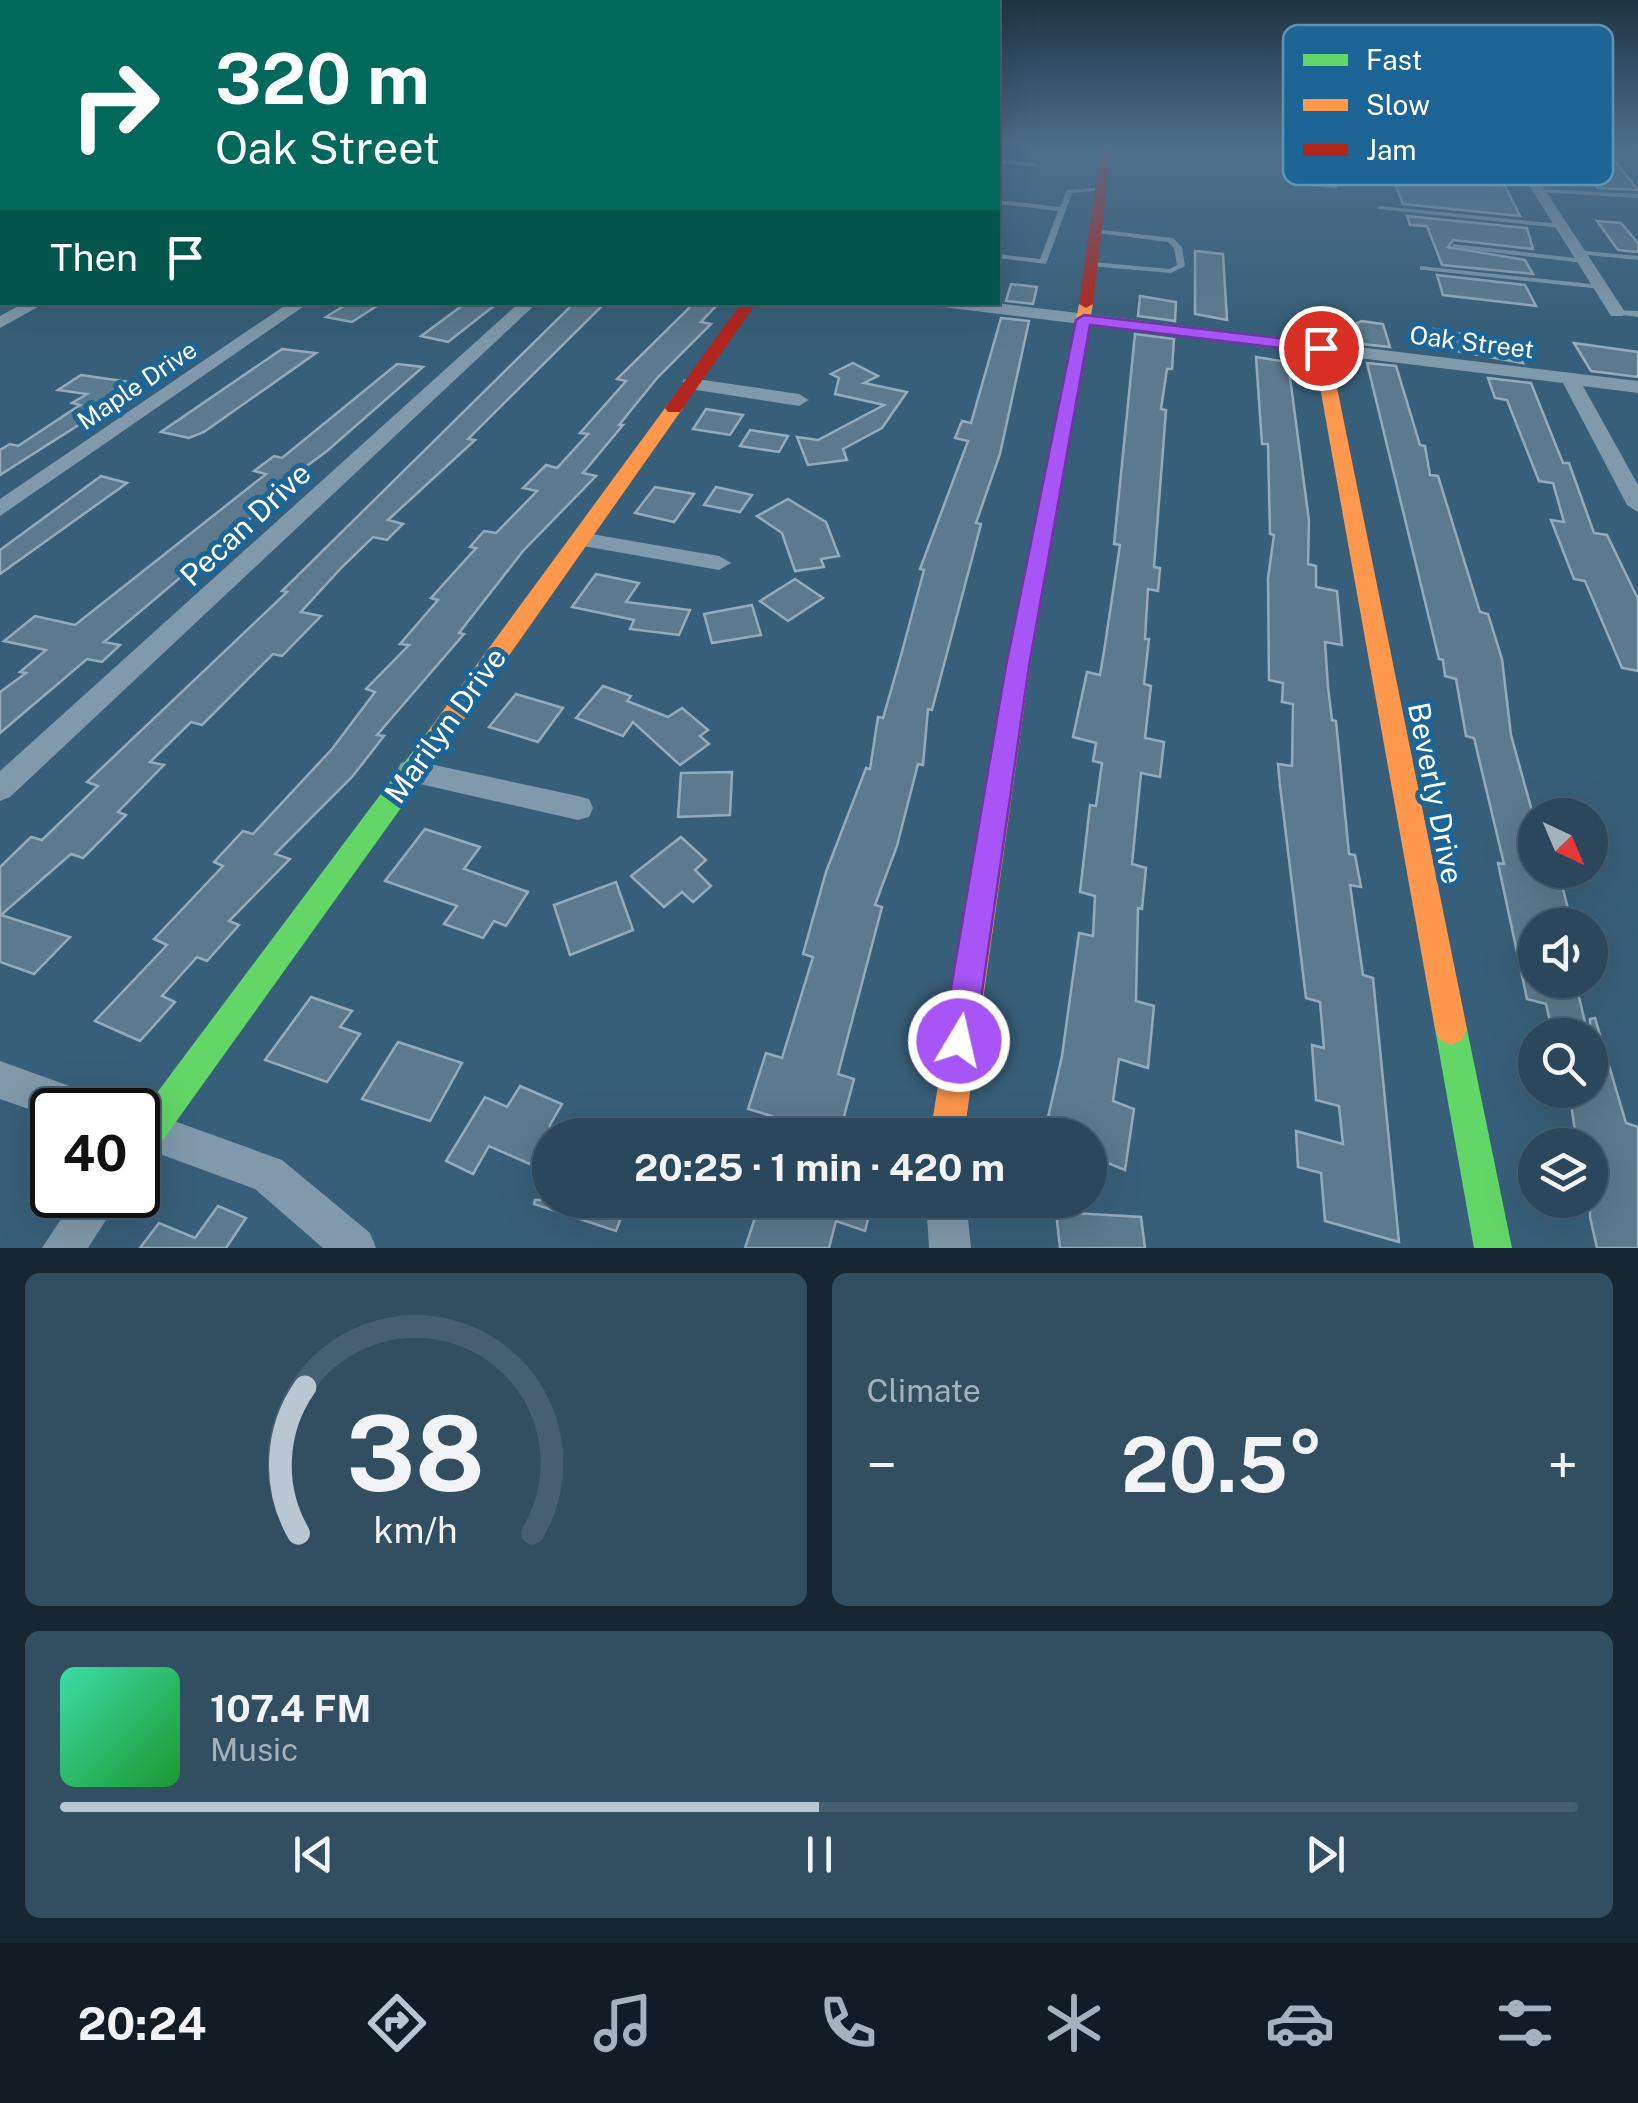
<!DOCTYPE html>
<html lang="en">
<head>
<meta charset="utf-8">
<style>
  body { margin:0; font-family:"Public Sans",sans-serif; background:#324e61; color:#f1f3f6; height:100vh; display:flex; flex-direction:column; font-size:38px; white-space:nowrap }
  * { box-sizing:border-box; margin:0 }
  p { font-size:32px; color:#a5b2bb }
  .icon { flex:none; width:55px; height:55px; fill:none; stroke:currentColor; stroke-width:2; stroke-linecap:round; stroke-linejoin:round }
  .map { position:relative; height:1248px; overflow:hidden }
  .sheet { display:flex; flex-direction:column; gap:25px; padding:25px; background:#172732; flex:1 }
  .sheet>* { flex:none }
  .guide { position:absolute; left:0px; top:0px; width:1000px; height:305px; box-shadow:0 10px 40px #0002,0 0 0 2px #465f71; background:#00695c; color:#fff; overflow:hidden }
  .needle { width:65px; rotate:136deg }
  .tools { position:absolute; left:1518px; top:798px; display:grid; gap:20px }
  .tools a { display:grid; place-items:center; width:90px; height:90px; border-radius:50%; background:#2a475b; box-shadow:0 10px 40px #0002,0 0 0 2px #465f71; font-size:50px }
  .speed { position:absolute; left:30px; top:1088px; display:flex; gap:20px; font-size:50px; font-weight:700; text-align:center }
  .speed>* { display:grid; place-content:center; width:130px; height:130px; border-radius:50%; background:#2a475b; box-shadow:0 10px 40px #0002,0 0 0 2px #465f71; line-height:1 }
  .speed .limit { border:5px solid #111; border-radius:15px; background:#fff; color:#111 }
  .pin { position:absolute; display:grid; place-items:center; width:85px; height:85px; color:#fff; margin:-42px; border:5px solid #fff; border-radius:50%; box-shadow:0 2px 10px #0007 }
  .me { position:absolute; width:110px; margin:-55px; rotate:9deg; stroke-linejoin:round; filter:drop-shadow(0 0 8px #0008) }
  .turn { display:flex; align-items:center; gap:35px; height:210px; padding:0 50px; font-size:45px }
  .turn .icon { width:130px; height:130px; stroke-width:2.5 }
  .turn b { display:block; font-size:70px; line-height:85px }
  .then { display:flex; align-items:center; height:95px; padding:0 50px; background:#0003; gap:20px; font-size:38px }
  .big { font-size:75px; font-weight:700; line-height:1.1 }
  .sheet .widget { flex:1; display:flex; flex-direction:column; justify-content:center; gap:15px; min-width:0; padding:0 35px; border-radius:15px; background:#324e61 }
  .sheet .dial { align-items:center; gap:0 }
  .dial svg { height:260px; overflow:visible; fill:none; stroke:#465f71; stroke-width:7; stroke-linecap:round; text-anchor:middle }
  .dial text { fill:#f1f3f6; stroke:none }
  .song { display:flex; align-items:center; gap:30px }
  .cover { width:120px; height:120px; border-radius:15px; background:linear-gradient(135deg,hsl(160 70% 55%),hsl(130 70% 35%)) }
  .played { height:10px; border-radius:5px; background:linear-gradient(90deg,#b9c7d0 50%,#465f71 50%) }
  .keys { display:flex; justify-content:space-around; direction:ltr }
  .heat { display:flex; justify-content:space-between; align-items:center; font-size:55px; direction:ltr }
  .sheet .tiles { flex:1; display:grid; gap:25px; grid-template-columns:1fr 1fr }
  .widget:last-child { grid-column:span 2 }
  .trip { position:absolute; left:532px; top:1118px; width:575px; height:100px; border-radius:50px; background:#2a475b; box-shadow:0 10px 40px #0002,0 0 0 2px #465f71; font-weight:700; line-height:100px; text-align:center }
  .menu { display:flex; height:160px; justify-content:space-around; align-items:center; background:#111c24; color:#a5b2bb }
  .menu .icon { width:70px; height:70px }
  .menu .current { color:#b9c7d0 }
  .menu b { font-size:45px; color:#f1f3f6 }
  .map>svg:first-child { display:block }
  .building { fill:#5b7a8d; stroke:#95abb9; stroke-width:2.5 }
  .lines { fill:none; stroke-linecap:round; stroke-linejoin:round }
  .lane { fill:#809aab; fill-rule:evenodd }
  .street { fill:#809aab; fill-rule:evenodd }
  .fast { fill:#63d668; fill-rule:evenodd }
  .slow { fill:#ff974d; fill-rule:evenodd }
  .jam { fill:#b3261e; fill-rule:evenodd }
  .route { fill:#a855f7; stroke:#6d37a1; stroke-width:2.5 }
  .labels { text-anchor:middle; dominant-baseline:central; stroke-width:10; stroke-linejoin:round; paint-order:stroke }
  .far-street-label { font-size:25px; fill:#fff; stroke:#1d6594 }
  .street-label { font-size:30px; fill:#fff; stroke:#1d6594 }
  .key { fill:#1d6594; stroke:#6193b4; stroke-width:2.5 }
  .key-label { font-size:28px; fill:#fff }
</style>
</head>
<body>
<div class="map">
<svg width="1638" height="1248" viewBox="0 0 1638 1248">
  <rect width="100%" height="100%" fill="#385f79"/>
  <g class="building">
    <path d="M 1562,147 L 1604,147 L 1638,190 L 1598,188 Z"/>
    <path d="M 1300,160 L 1330,162 L 1336,187 L 1305,184 Z"/>
    <path d="M 1392,176 L 1505,186 L 1520,216 L 1403,204 Z"/>
    <path d="M 1407,216 L 1527,228 L 1533,249 L 1453,240 L 1448,247 L 1525,260 L 1533,274 L 1442,265 L 1427,226 L 1410,225 Z"/>
    <path d="M 1597,221 L 1621,223 L 1638,243 L 1638,252 L 1618,250 Z"/>
    <path d="M 1195,251 L 1223,254 L 1227,320 L 1195,314 Z"/>
    <path d="M 1437,275 L 1525,285 L 1536,306 L 1443,295 Z"/>
    <path d="M 1011,284 L 1037,287 L 1033,304 L 1006,301 Z"/>
    <path d="M 1140,296 L 1176,302 L 1175,321 L 1138,316 Z"/>
    <path d="M 350,302 L 383,302 L 352,322 L 326,317 Z"/>
    <path d="M 467,302 L 499,302 L 448,342 L 421,336 Z"/>
    <path d="M 575,302 L 606,302 L 468,439 L 475,440 L 388,520 L 403,524 L 387,540 L 373,537 L 342,567 L 301,612 L 321,616 L 282,656 L 273,654 L 202,725 L 191,722 L 150,762 L 164,765 L 118,812 L 126,815 L 83,858 L 71,854 L 1,915 L 70,937 L 34,974 L 0,962 L 0,867 L 31,837 L 42,840 L 98,786 L 87,782 L 287,592 L 282,591 Z"/>
    <path d="M 695,302 L 717,305 L 701,322 L 711,324 L 658,377 L 619,425 L 623,425 L 583,473 L 596,476 L 523,551 L 459,633 L 464,634 L 377,735 L 384,736 L 352,777 L 275,854 L 290,859 L 229,921 L 239,925 L 207,961 L 197,957 L 162,996 L 175,1002 L 140,1041 L 95,1021 L 167,945 L 154,939 L 223,866 L 214,862 L 243,831 L 253,834 L 332,749 L 375,692 L 366,689 L 409,645 L 400,644 L 438,600 L 431,598 L 476,548 L 470,547 L 484,531 L 496,533 L 537,491 L 523,488 L 546,465 L 557,468 L 588,434 L 580,433 L 626,381 L 617,379 Z"/>
    <path d="M 1001,318 L 1029,321 L 1000,454 L 976,523 L 981,524 L 974,551 L 932,710 L 928,709 L 923,765 L 918,764 L 897,846 L 875,905 L 882,907 L 838,1074 L 854,1079 L 839,1135 L 766,1135 L 772,1116 L 748,1109 L 766,1053 L 782,1058 L 813,957 L 803,954 L 826,872 L 866,768 L 870,769 L 878,717 L 883,718 L 900,659 L 924,570 L 920,569 L 968,441 L 955,438 L 962,421 L 971,423 Z"/>
    <path d="M 1362,321 L 1383,324 L 1390,347 L 1362,344 L 1357,323 Z"/>
    <path d="M 1434,329 L 1514,343 L 1523,363 L 1439,348 Z"/>
    <path d="M 1135,334 L 1174,339 L 1172,369 L 1167,369 L 1161,409 L 1166,410 L 1154,567 L 1160,568 L 1158,591 L 1148,589 L 1145,639 L 1149,639 L 1144,684 L 1151,686 L 1145,738 L 1164,742 L 1160,777 L 1141,773 L 1132,864 L 1146,868 L 1142,909 L 1138,908 L 1136,1001 L 1154,1006 L 1148,1068 L 1119,1059 L 1113,1101 L 1134,1109 L 1125,1170 L 1090,1156 L 1090,1135 L 1044,1135 L 1062,1056 L 1079,933 L 1093,936 L 1095,896 L 1080,892 L 1090,805 L 1096,806 L 1102,763 L 1093,761 L 1096,743 L 1073,737 L 1087,672 L 1100,675 L 1105,645 L 1120,545 L 1114,544 Z"/>
    <path d="M 1574,343 L 1638,352 L 1638,377 L 1591,371 Z"/>
    <path d="M 282,349 L 316,353 L 204,432 L 189,438 L 161,432 Z"/>
    <path d="M 1256,357 L 1288,362 L 1309,521 L 1308,564 L 1316,566 L 1316,587 L 1337,591 L 1342,645 L 1325,642 L 1328,687 L 1332,720 L 1336,721 L 1349,854 L 1355,855 L 1361,887 L 1350,885 L 1363,975 L 1373,978 L 1399,1242 L 1325,1221 L 1321,1173 L 1298,1167 L 1296,1131 L 1343,1144 L 1339,1106 L 1316,1100 L 1312,1045 L 1324,1048 L 1320,1002 L 1306,998 L 1280,786 L 1278,764 L 1292,766 L 1293,704 L 1282,702 L 1283,683 L 1269,680 L 1268,578 L 1274,535 L 1270,534 L 1268,444 L 1262,444 Z"/>
    <path d="M 853,363 L 878,376 L 864,383 L 907,392 L 882,428 L 843,449 L 847,460 L 808,465 L 797,437 L 818,440 L 884,405 L 835,394 L 839,378 L 831,374 Z"/>
    <path d="M 1367,363 L 1396,366 L 1420,445 L 1425,446 L 1430,475 L 1438,476 L 1480,612 L 1488,614 L 1502,659 L 1511,735 L 1535,822 L 1535,872 L 1560,877 L 1572,925 L 1535,919 L 1535,980 L 1575,980 L 1588,1035 L 1553,1035 L 1546,1004 L 1527,999 L 1498,863 L 1504,864 L 1474,738 L 1466,736 L 1456,679 L 1445,676 L 1443,660 L 1439,659 Z"/>
    <path d="M 397,364 L 423,367 L 327,451 L 277,488 L 285,489 L 104,642 L 120,645 L 102,662 L 87,659 L 0,733 L 0,692 L 26,673 L 20,672 L 46,650 L 4,641 L 35,616 L 75,625 L 266,474 L 254,471 L 274,456 L 282,458 Z"/>
    <path d="M 81,375 L 143,384 L 0,475 L 0,450 L 10,444 L 18,446 L 80,405 L 72,403 L 87,394 L 58,390 Z"/>
    <path d="M 1488,378 L 1531,383 L 1563,463 L 1569,463 L 1594,533 L 1607,535 L 1638,599 L 1638,671 L 1622,668 L 1585,581 L 1574,579 L 1551,520 L 1564,522 L 1553,483 L 1539,481 L 1507,400 L 1495,398 Z"/>
    <path d="M 706,409 L 743,415 L 730,435 L 693,429 Z"/>
    <path d="M 750,430 L 788,436 L 779,452 L 740,446 Z"/>
    <path d="M 101,476 L 127,483 L 0,574 L 0,550 Z"/>
    <path d="M 655,487 L 694,494 L 674,522 L 635,513 Z"/>
    <path d="M 716,487 L 752,495 L 740,512 L 704,505 Z"/>
    <path d="M 788,499 L 826,522 L 839,556 L 821,559 L 824,567 L 795,571 L 782,533 L 757,516 Z"/>
    <path d="M 596,574 L 639,583 L 626,602 L 690,610 L 679,635 L 630,629 L 634,620 L 572,607 Z"/>
    <path d="M 795,579 L 823,598 L 788,621 L 760,601 Z"/>
    <path d="M 752,605 L 761,635 L 712,643 L 704,614 Z"/>
    <path d="M 603,686 L 631,696 L 627,701 L 668,717 L 682,708 L 708,730 L 700,736 L 709,744 L 680,765 L 633,722 L 623,736 L 576,718 Z"/>
    <path d="M 516,694 L 563,708 L 538,742 L 489,727 Z"/>
    <path d="M 732,772 L 730,815 L 678,817 L 681,773 Z"/>
    <path d="M 425,829 L 480,847 L 464,869 L 528,892 L 506,926 L 494,921 L 483,938 L 444,924 L 457,906 L 385,881 Z"/>
    <path d="M 681,837 L 706,860 L 695,870 L 711,886 L 693,902 L 682,892 L 664,907 L 631,876 Z"/>
    <path d="M 616,882 L 633,930 L 570,955 L 554,905 Z"/>
    <path d="M 311,997 L 352,1011 L 340,1027 L 360,1034 L 327,1082 L 265,1060 Z"/>
    <path d="M 1595,1018 L 1626,1123 L 1638,1127 L 1638,1248 L 1597,1248 L 1590,1217 L 1590,1145 L 1577,1145 L 1569,1090 L 1590,1090 L 1590,1019 Z"/>
    <path d="M 398,1042 L 462,1063 L 430,1121 L 362,1099 Z"/>
    <path d="M 520,1086 L 562,1104 L 550,1125 L 550,1173 L 489,1146 L 473,1174 L 446,1161 L 485,1097 L 507,1107 Z"/>
    <path d="M 535,1200 L 628,1200 L 616,1231 L 534,1204 Z"/>
    <path d="M 784,1200 L 873,1200 L 865,1231 L 836,1221 L 829,1248 L 745,1248 L 760,1203 L 781,1211 Z"/>
    <path d="M 218,1206 L 246,1218 L 226,1248 L 140,1248 L 159,1223 L 195,1238 Z"/>
    <path d="M 1056,1212 L 1141,1217 L 1145,1248 L 1060,1248 Z"/>
  </g>
  <g class="lines">
    <g class="lane">
      <path d="M 2,147 L 2,151 L 0,152 L 0,148 Z"/>
      <path d="M 1080,147 L 1091,147 L 1109,153 L 1106,155 Z"/>
      <path d="M 998,159 L 1036,163 L 1039,165 L 1036,167 L 998,163 Z"/>
      <path d="M 1358,166 L 1533,181 L 1536,183 L 1533,185 L 1360,169 Z"/>
      <path d="M 1103,187 L 1106,189 L 1105,190 L 1072,193 L 1046,264 L 998,258 L 998,254 L 1040,259 L 1058,211 L 998,204 L 998,200 L 1060,207 L 1067,190 Z"/>
      <path d="M 1538,189 L 1638,194 L 1638,198 L 1536,192 L 1535,191 Z"/>
      <path d="M 1380,206 L 1561,224 L 1565,226 L 1561,228 L 1378,209 L 1377,208 Z"/>
      <path d="M 1094,229 L 1173,238 L 1182,247 L 1185,266 L 1171,273 L 1089,266 L 1089,262 L 1092,262 L 1170,269 L 1177,265 L 1174,248 L 1168,242 L 1097,233 L 1094,233 Z"/>
      <path d="M 1453,244 L 1584,259 L 1588,261 L 1584,263 L 1456,248 L 1452,246 Z"/>
      <path d="M 1575,250 L 1638,256 L 1638,260 L 1578,254 L 1575,254 Z"/>
      <path d="M 1420,266 L 1601,285 L 1605,287 L 1601,289 L 1423,270 L 1420,270 Z"/>
      <path d="M 1614,310 L 1638,311 L 1638,317 L 1614,314 Z"/>
    </g>
    <g class="street">
      <path d="M 1505,147 L 1517,147 L 1625,312 L 1623,316 L 1611,316 Z"/>
      <path d="M 0,154 L 2,155 L 2,163 L 0,162 Z"/>
      <path d="M 26,302 L 47,302 L 0,328 L 0,316 Z"/>
      <path d="M 290,302 L 310,302 L 0,516 L 0,499 Z"/>
      <path d="M 520,302 L 538,302 L 10,797 L 0,801 L 0,771 Z"/>
      <path d="M 934,302 L 987,302 L 1638,381 L 1638,393 L 1583,386 L 1638,485 L 1638,512 L 1627,505 L 1563,383 L 942,307 Z"/>
      <path d="M 690,378 L 799,394 L 809,400 L 799,406 L 683,388 L 683,380 Z"/>
      <path d="M 580,532 L 719,556 L 731,563 L 719,570 L 572,544 L 569,539 Z"/>
      <path d="M 411,760 L 578,796 L 589,799 L 593,808 L 589,817 L 578,820 L 411,782 L 401,779 L 397,771 L 401,763 Z"/>
      <path d="M 0,1061 L 100,1097 L 106,1110 L 52,1110 L 52,1117 L 0,1099 Z"/>
      <path d="M 138,1108 L 282,1160 L 370,1233 L 376,1248 L 323,1248 L 255,1189 L 138,1146 L 138,1110 L 133,1110 Z"/>
      <path d="M 77,1195 L 122,1195 L 88,1248 L 42,1248 Z"/>
      <path d="M 926,1200 L 966,1200 L 971,1248 L 929,1248 Z"/>
    </g>
    <g class="fast">
      <path d="M 440,724 L 449,727 L 453,734 L 449,741 L 150,1158 L 138,1163 L 138,1118 L 431,727 Z"/>
      <path d="M 1451,1013 L 1462,1018 L 1467,1029 L 1512,1248 L 1474,1248 L 1435,1029 L 1440,1018 Z"/>
    </g>
    <g class="slow">
      <path d="M 1086,300 L 1093,304 L 1030,666 L 964,1135 L 930,1135 L 1006,666 L 1079,304 Z"/>
      <path d="M 1321,343 L 1329,348 L 1467,1029 L 1462,1040 L 1451,1045 L 1440,1040 L 1435,1029 L 1313,348 Z"/>
      <path d="M 674,403 L 683,408 L 449,741 L 431,741 L 427,734 L 431,727 L 668,404 Z"/>
    </g>
    <g class="jam">
      <path d="M 1101,147 L 1112,147 L 1093,304 L 1086,308 L 1079,304 Z"/>
      <path d="M 742,302 L 757,302 L 680,412 L 668,412 L 665,408 Z"/>
    </g>
  </g>
  <linearGradient id="sky" x2="0" y2="1"><stop stop-color="#1f3443"/><stop offset="0.46" stop-color="#4d6f8c"/><stop offset="1" stop-color="#4d6f8c" stop-opacity="0"/></linearGradient>
  <rect width="1638" height="322" fill="url(#sky)"/>
  <path class="route" d="M 1084,315 L 1321,343 L 1329,348 L 1321,353 L 1090,325 L 1029,666 L 975,1041 L 970,1052 L 959,1057 L 947,1052 L 942,1041 L 1006,666 L 1076,320 Z"/>
  <g class="labels">
    <g class="far-street-label">
      <text transform="translate(1472 342) rotate(7)">Oak Street</text>
      <text transform="translate(137 385) rotate(-34)">Maple Drive</text>
    </g>
    <g class="street-label">
      <text transform="translate(245 524) rotate(-43)">Pecan Drive</text>
      <text transform="translate(445 725) rotate(-54)">Marilyn Drive</text>
      <text transform="translate(1436 793) rotate(79)">Beverly Drive</text>
    </g>
  </g>
  <rect x="1283" y="25" width="330" height="160" rx="15" class="key"/>
  <rect x="1303" y="54" width="45" height="12" fill="#63d668"/>
  <rect x="1303" y="99" width="45" height="12" fill="#ff974d"/>
  <rect x="1303" y="144" width="45" height="12" fill="#b3261e"/>
  <g class="key-label">
    <text x="1366" y="70">Fast</text>
    <text x="1366" y="115">Slow</text>
    <text x="1366" y="160">Jam</text>
  </g>
</svg>
<div class="tools">
<a><svg class="needle" viewBox="-14 -14 28 28"><path d="M0-13l5 13h-10z" fill="#e53935"/><path d="M0 13l5-13h-10z" fill="#a5b2bb"/></svg></a>
<a><svg class="icon" aria-label="sound" viewBox="0 0 24 24"><path d="M4 9h4l5-4v14l-5-4H4zM17 9q2 3 0 6"/></svg></a>
<a><svg class="icon" aria-label="search" viewBox="0 0 24 24"><circle cx="10" cy="10" r="6"/><path d="M15 15l6 6"/></svg></a>
<a><svg class="icon" aria-label="layers" viewBox="0 0 24 24"><path d="M12 4l9 5-9 5-9-5zM3 14l9 5 9-5"/></svg></a>
</div>
<div class="speed"><div class="limit">40</div></div>
<div class="pin" style="left:1321px;top:348px;background:#d93025"><svg class="icon" aria-label="arrive" viewBox="0 0 24 24"><path d="M6 21V4h12l-3 4 3 4H6"/></svg></div>
<svg class="me" style="left:959px;top:1041px" viewBox="-20 -20 40 40"><circle r="17" fill="#a855f7" stroke="#fff" stroke-width="3"/><path d="M0-11L8 9 0 5-8 9z" fill="#fff"/></svg>
<div class="trip">20:25 · 1 min · 420 m</div>
<div class="guide">
<div class="turn"><svg class="icon" aria-label="right" viewBox="0 0 24 24"><path d="M7 20v-9h11M14 6l5 5-5 5"/></svg><div><b>320 m</b>Oak Street</div></div>
<div class="then">Then<svg class="icon" aria-label="arrive" viewBox="0 0 24 24"><path d="M6 21V4h12l-3 4 3 4H6"/></svg></div>
</div>
</div>
<section class="sheet">
<div class="tiles">
<div class="widget dial"><svg viewBox="0 0 100 80">
<path d="M14 69A42 42 0 1 1 86 69"/>
<path d="M14 69A42 42 0 0 1 16 24" stroke="#b9c7d0"/>
<text x="50" y="56" font-size="32" font-weight="700">38</text>
<text x="50" y="72" font-size="11">km/h</text>
</svg></div>
<div class="widget"><p>Climate</p>
<div class="heat"><a>−</a><b class="big">20.5°</b><a>+</a></div>
</div>
<div class="widget">
<div class="song"><i class="cover"></i><div><b>107.4 FM</b><p>Music</p></div></div>
<div class="played"></div>
<div class="keys"><svg class="icon" aria-label="previous" viewBox="0 0 24 24"><path d="M18 5L8 12l10 7zM5 5v14"/></svg><svg class="icon" aria-label="pause" viewBox="0 0 24 24"><path d="M8 5v14M16 5v14"/></svg><svg class="icon" aria-label="next" viewBox="0 0 24 24"><path d="M6 5l10 7-10 7zM19 5v14"/></svg></div>
</div>
</div>
</section>
<nav class="menu">
<b>20:24</b>
<svg class="icon current" aria-label="directions" viewBox="0 0 24 24"><path d="M12 3l9 9-9 9-9-9zM9 14v-3h6M13 9l2 2-2 2"/></svg>
<svg class="icon" aria-label="music" viewBox="0 0 24 24"><path d="M9 18V5l10-2v13"/><circle cx="6" cy="18" r="3"/><circle cx="16" cy="16" r="3"/></svg>
<svg class="icon" aria-label="phone" viewBox="0 0 24 24"><path d="M5 4h4l2 5-3 2q2 4 5 5l2-3 5 2v4C11 20 4 13 5 4z"/></svg>
<svg class="icon" aria-label="climate" viewBox="0 0 24 24"><path d="M12 3v18M4 7l16 10M4 17L20 7"/></svg>
<svg class="icon" aria-label="car" viewBox="0 0 24 24"><path d="M5 17H2v-5l4-1 3-4h7l3 4 3 1v5h-3M9 17h6M6 11h13"/><circle cx="7" cy="17" r="2"/><circle cx="17" cy="17" r="2"/></svg>
<svg class="icon" aria-label="filters" viewBox="0 0 24 24"><path d="M4 7h16M4 17h16"/><circle cx="9" cy="7" r="2"/><circle cx="15" cy="17" r="2"/></svg>
</nav>
</body>
</html>
